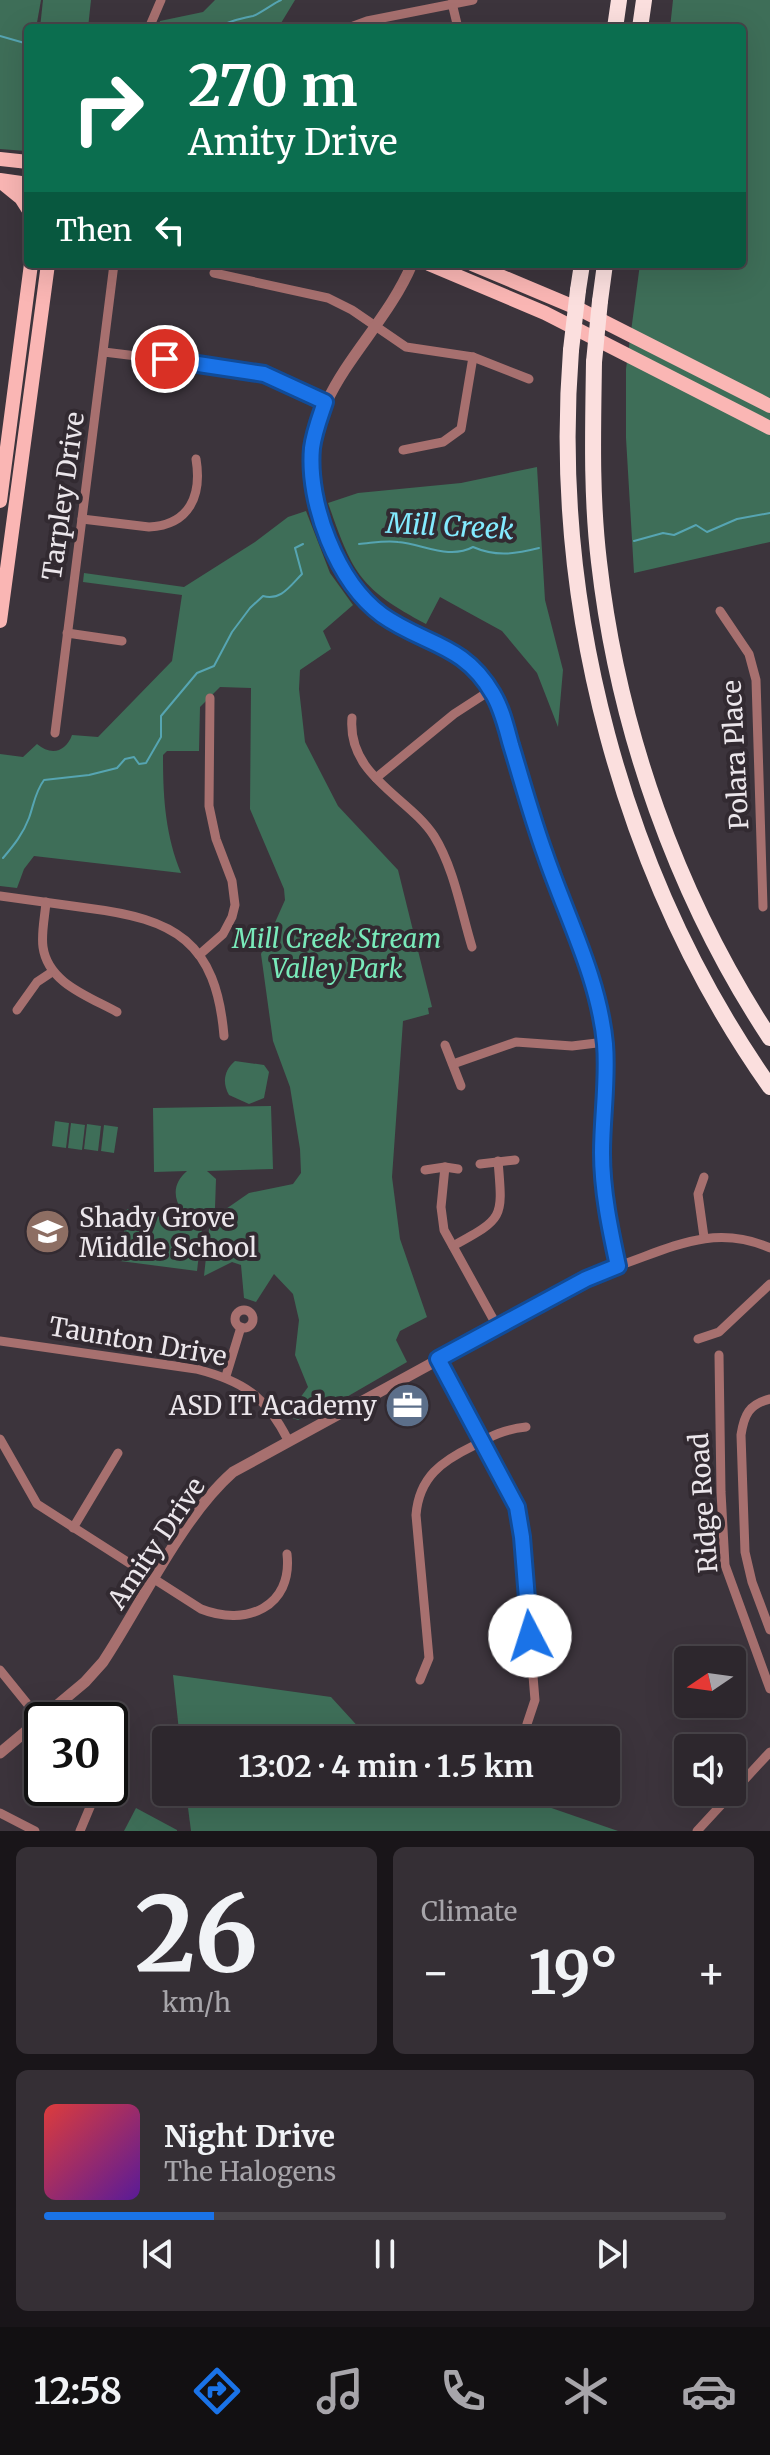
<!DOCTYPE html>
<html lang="en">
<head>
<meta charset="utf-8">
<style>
  body { margin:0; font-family:Merriweather,serif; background:#352f35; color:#f1f3f6; height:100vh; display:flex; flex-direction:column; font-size:30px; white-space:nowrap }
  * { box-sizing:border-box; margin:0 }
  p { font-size:26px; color:#a7a5aa }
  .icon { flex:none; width:44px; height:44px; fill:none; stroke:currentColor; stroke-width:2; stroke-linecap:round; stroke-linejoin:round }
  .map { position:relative; height:1831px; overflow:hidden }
  .details { display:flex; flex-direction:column; gap:16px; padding:16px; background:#191519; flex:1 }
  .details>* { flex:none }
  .top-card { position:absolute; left:24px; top:24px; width:722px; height:244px; border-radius:8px; box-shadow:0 8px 32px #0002,0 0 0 2px #484449; background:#0b6e4f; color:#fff; overflow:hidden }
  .needle { width:52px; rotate:257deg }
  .tools { position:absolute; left:674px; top:1646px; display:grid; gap:16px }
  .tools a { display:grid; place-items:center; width:72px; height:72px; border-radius:8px; background:#2d272d; box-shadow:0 8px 32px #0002,0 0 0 2px #484449; font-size:40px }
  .speed { position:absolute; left:24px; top:1702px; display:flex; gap:16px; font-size:40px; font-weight:700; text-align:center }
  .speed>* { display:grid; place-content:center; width:104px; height:104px; border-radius:50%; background:#2d272d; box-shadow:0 8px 32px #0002,0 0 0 2px #484449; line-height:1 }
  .speed .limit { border:4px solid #111; border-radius:12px; background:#fff; color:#111 }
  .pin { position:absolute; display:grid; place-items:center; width:68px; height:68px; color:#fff; margin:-34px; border:4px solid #fff; border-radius:50%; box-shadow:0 2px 8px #0007 }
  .me { position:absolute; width:88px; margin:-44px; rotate:355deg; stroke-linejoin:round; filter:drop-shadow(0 0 6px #0008) }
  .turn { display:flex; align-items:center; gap:28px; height:168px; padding:0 32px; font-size:36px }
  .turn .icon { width:104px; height:104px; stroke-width:2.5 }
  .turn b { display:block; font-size:56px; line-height:68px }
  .then { display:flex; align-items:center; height:76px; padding:0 32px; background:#0003; gap:16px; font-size:30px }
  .big { font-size:60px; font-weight:700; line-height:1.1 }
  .details .tile { flex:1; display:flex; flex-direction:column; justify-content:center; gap:12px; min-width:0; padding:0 28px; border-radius:12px; background:#352f35 }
  .details .dial { align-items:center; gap:0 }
  .dial b { font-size:104px; line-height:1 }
  .song { display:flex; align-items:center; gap:24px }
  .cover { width:96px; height:96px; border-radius:12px; background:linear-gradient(135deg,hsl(0 70% 55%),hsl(270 70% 35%)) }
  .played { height:8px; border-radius:4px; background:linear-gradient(90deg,#1a73e8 25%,#484449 25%) }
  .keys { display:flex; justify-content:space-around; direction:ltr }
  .heat { display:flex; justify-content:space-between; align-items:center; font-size:44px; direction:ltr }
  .details .tiles { flex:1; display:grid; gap:16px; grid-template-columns:1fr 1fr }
  .tile:last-child { grid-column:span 2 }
  .trip { position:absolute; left:152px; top:1726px; width:468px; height:80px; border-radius:8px; background:#2d272d; box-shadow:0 8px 32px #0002,0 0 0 2px #484449; font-weight:700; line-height:80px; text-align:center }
  .dock { display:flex; height:128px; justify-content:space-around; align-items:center; background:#121012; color:#a7a5aa }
  .dock .icon { width:56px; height:56px }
  .dock .selected { color:#1a73e8 }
  .dock b { font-size:36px; color:#f1f3f6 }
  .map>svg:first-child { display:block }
  .green { fill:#3e6e58 }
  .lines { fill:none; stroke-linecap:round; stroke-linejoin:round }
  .stream { stroke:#56a5b2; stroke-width:2 }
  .minor { stroke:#a7706f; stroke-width:9 }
  .tertiary { stroke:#a7706f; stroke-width:11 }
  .primary { stroke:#fab6b4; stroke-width:14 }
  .motorway { stroke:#fbdfde; stroke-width:16 }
  .motorway-bridge { stroke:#fbdfde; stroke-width:16 }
  .route-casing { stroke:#114b97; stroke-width:20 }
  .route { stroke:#1a73e8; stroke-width:14 }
  .labels { text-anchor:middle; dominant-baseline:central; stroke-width:8; stroke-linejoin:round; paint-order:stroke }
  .street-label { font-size:26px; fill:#ebe6eb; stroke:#322a31 }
  .park-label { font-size:26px; font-style:italic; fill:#79eaba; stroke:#322a31 }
  .poi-label { font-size:26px; fill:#ebe6eb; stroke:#322a31; text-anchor:start }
  .water-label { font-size:28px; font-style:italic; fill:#83ebff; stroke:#322a31 }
</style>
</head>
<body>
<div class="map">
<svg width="770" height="1831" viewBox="0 0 770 1831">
  <rect width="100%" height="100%" fill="#3c343c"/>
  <g class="green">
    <path d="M 0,0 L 41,0 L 36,28 L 28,28 L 26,151 L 0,149 Z"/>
    <path d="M 43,0 L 91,0 L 88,28 L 40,28 Z"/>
    <path d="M 215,0 L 295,0 L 278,28 L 158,28 L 160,21 L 203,12 Z"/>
    <path d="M 673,0 L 770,0 L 770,542 L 634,573 L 626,438 L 626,369 L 640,264 L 742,264 L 742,28 L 670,28 Z"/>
    <path d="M 537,467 L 545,600 L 563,670 L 558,727 L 537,673 L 502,631 L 440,597 L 426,624 C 359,588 353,574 328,503 L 358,493 L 461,483 Z"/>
    <path d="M 306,511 L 330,573 L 353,605 L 323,631 L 331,649 L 300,670 L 299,689 L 305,742 L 338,806 L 398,870 L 432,1007 L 428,1008 L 429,1014 L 403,1021 L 392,1177 L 400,1239 L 427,1317 L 400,1331 L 396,1340 L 407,1362 L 319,1413 L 317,1410 L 298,1420 L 287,1416 L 308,1387 L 295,1355 L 299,1320 L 293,1294 L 274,1274 L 256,1302 L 244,1298 L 241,1265 L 232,1262 L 204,1276 L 210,1220 L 249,1193 L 293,1184 L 301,1173 L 300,1149 L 290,1087 L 273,1041 L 261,954 L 285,900 L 284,889 L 250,809 L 251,688 L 220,687 L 200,707 L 199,751 L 167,751 L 163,755 C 163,796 165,834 181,873 L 34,856 L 24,869 L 17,888 L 0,886 L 0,754 L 23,757 L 37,744 C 51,756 66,752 72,735 L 98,737 L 172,661 L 182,595 L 83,582 L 84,573 L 184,587 L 255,542 L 288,517 Z"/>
    <path d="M 235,1061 L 264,1065 L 269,1072 L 264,1098 L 249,1104 L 229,1095 C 222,1083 224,1070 235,1061 Z"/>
    <path d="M 271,1106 L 273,1169 L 207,1171 L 216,1179 L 215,1208 L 208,1214 L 182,1211 C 172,1196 174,1182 187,1171 L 154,1172 L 153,1108 Z"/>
    <path d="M 55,1121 L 69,1123 L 66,1148 L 52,1146 Z"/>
    <path d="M 71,1123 L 85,1125 L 82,1150 L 68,1148 Z"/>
    <path d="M 87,1124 L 101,1126 L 98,1151 L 84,1149 Z"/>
    <path d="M 104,1125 L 118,1127 L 114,1153 L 101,1151 Z"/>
    <path d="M 127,1209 L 203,1220 L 197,1271 L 120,1261 Z"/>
    <path d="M 173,1675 L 331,1697 L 363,1732 L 380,1740 L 180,1740 Z"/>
    <path d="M 186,1792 L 505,1792 L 618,1831 L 191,1831 Z"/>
    <path d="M 136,1808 L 177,1830 L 177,1831 L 124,1831 Z"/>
  </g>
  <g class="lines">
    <g class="stream">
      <path d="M 216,28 C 229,21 239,19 253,16 C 259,14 274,3 281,0"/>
      <path d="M 0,36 L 28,44"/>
      <path d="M 634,541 L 663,533 L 674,535 L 696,525 L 707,532 L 737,519 L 770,513"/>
      <path d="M 359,544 C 372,543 386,540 398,542 C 423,544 449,560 473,547 C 496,557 515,554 539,548"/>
      <path d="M 3,858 C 14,845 23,834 29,818 C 34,804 35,792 44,780 L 89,775 L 117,768 L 125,759 L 134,757 L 139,764 L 146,763 L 161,737 L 161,716 L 197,673 L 214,666 L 232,632 L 250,608 L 263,596 C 281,601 290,586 302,574 L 295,548 L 303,544"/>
    </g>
    <g class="minor">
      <path d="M 452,3 L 458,28"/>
      <path d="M 149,28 L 161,0"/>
      <path d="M 348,28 L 367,21 L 473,0"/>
      <path d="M 214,273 L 328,298 L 352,310 L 406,347 L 473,357 L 529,379"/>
      <path d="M 104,352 L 226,367 L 264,374 L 325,402"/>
      <path d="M 403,450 L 443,442 L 461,429 L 473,357"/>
      <path d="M 82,519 L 149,527 C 190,525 202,495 196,459"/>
      <path d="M 720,611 L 749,654 L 756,680 L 763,907"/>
      <path d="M 67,633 L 122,641"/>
      <path d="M 352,718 C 347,776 409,797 434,836 C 454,868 461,911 472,947"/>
      <path d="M 55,733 L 114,264"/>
      <path d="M 376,778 L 454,714 L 491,690"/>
      <path d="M 0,896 C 29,900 58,904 87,908 C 175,919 216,941 224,1036"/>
      <path d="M 46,902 C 45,916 41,933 43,947 C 48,983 88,996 117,1012"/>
      <path d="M 199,955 L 223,934 L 232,917 L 235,905 L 232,881 L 216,839 L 209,806 L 210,698"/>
      <path d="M 17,1010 L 37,982 L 52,972"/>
      <path d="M 445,1045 L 461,1086"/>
      <path d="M 453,1064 L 516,1042 L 572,1046 L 605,1042"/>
      <path d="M 480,1164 L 515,1160"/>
      <path d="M 445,1167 L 441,1207 L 444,1230 L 497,1326"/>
      <path d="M 425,1170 L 445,1167 L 458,1169"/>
      <path d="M 704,1177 L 698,1194 L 704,1237"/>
      <path d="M 453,1246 C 504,1218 503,1219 498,1161"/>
      <path d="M 618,1266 C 671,1248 714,1223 770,1248"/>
      <circle cx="244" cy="1319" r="9"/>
      <path d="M 698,1339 L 719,1332 L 770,1284"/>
      <path d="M 0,1341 L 196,1369 C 243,1381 266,1396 288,1440"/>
      <path d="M 719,1355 L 721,1492 L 725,1565 L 770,1689"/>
      <path d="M 438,1359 L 512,1496 L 520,1519 L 535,1700 L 527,1724"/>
      <path d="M 226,1376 L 241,1327"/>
      <path d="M 770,1399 C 749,1404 744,1415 741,1435 L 745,1552 L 752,1582 L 770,1630"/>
      <path d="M 0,1439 L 37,1504 L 201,1609 C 246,1627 293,1607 287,1554"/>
      <path d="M 73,1528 L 118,1453"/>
      <path d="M 0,1670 L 42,1722"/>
      <path d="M 420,1680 L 429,1658 L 416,1515 C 419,1477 442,1461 473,1446 C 491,1436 505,1429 526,1427"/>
      <path d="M 0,1813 L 35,1831"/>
      <path d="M 80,1831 L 98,1788"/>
      <path d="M 697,1831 L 770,1752"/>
    </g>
    <path class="tertiary" d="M 0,1753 L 85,1682 L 103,1662 C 142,1603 181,1518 233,1472 L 586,1279 L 618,1266 C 610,1229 602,1191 602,1153 C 602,1116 609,1080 605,1044 C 598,978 566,916 545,854 C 533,820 524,785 513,750 C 508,733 504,715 496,699 C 470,645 425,646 382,614 C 344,587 315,524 312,478 C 306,387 380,340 412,264"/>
    <g class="primary">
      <path d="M 0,159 L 28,162"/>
      <path d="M 0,180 L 28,184"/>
      <path d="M 0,181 L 21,198 L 28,209"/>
      <path d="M 429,264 L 545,313 L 770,428"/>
      <path d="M 472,264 L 579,309 L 770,406"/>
      <path d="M 0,501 L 31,264"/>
      <path d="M 0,621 L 48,264"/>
    </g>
    <g class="motorway">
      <path d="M 615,28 L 619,0"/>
      <path d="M 640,28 L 644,0"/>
      <path d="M 578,290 L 582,264"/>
      <path d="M 600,301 L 605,264"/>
      <path d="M 571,350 C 551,605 622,877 770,1087"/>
      <path d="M 594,362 C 593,429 591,495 599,562 C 618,729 677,897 770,1038"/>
    </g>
    <g class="motorway-bridge">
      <path d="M 571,350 L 578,290"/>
      <path d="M 594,362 L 600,301"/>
    </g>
  </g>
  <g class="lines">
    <defs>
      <path id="route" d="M 165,359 L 264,374 L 325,402 C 320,417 314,432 312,448 C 307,503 337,582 382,615 C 424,645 464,643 493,694 C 502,709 506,727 511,745 C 522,781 532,818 545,854 C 566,916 599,978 605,1044 C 608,1080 602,1116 602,1153 C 602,1191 610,1229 618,1266 L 586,1279 L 438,1359 L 517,1507 L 522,1537 L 530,1636"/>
    </defs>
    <use href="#route" class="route-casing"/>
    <use href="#route" class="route"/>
  </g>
  <defs>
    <symbol id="school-disc" viewBox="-11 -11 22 22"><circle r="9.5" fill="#8d6e63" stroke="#322a31"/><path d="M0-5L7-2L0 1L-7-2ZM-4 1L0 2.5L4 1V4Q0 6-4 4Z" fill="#fff"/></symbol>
    <symbol id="office-disc" viewBox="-11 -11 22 22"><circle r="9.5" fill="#5c6f8a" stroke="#322a31"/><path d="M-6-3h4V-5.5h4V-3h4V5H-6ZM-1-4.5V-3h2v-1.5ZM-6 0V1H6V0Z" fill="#fff"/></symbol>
  </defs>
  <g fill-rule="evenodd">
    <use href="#school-disc" x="22" y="1206" width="51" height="51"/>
    <use href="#office-disc" x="382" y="1380" width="51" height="51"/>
  </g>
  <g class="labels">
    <g class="street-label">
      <text transform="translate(63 496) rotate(-82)">Tarpley Drive</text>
      <text transform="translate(735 755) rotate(-93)">Polara Place</text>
      <text transform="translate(138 1341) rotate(10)">Taunton Drive</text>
      <text transform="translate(703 1503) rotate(-94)">Ridge Road</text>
      <text transform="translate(156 1543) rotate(-56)">Amity Drive</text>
    </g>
    <g class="park-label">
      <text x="337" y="938">Mill Creek Stream<tspan x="337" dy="30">Valley Park</tspan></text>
    </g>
    <g class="poi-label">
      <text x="79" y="1217">Shady Grove<tspan x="79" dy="30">Middle School</tspan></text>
      <text x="377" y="1405" text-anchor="end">ASD IT Academy</text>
    </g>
    <g class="water-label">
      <text transform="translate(450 526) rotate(3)">Mill Creek</text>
    </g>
  </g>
</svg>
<div class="tools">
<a><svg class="needle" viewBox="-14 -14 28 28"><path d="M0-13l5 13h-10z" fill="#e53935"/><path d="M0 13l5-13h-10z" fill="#a7a5aa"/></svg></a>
<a><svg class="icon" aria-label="sound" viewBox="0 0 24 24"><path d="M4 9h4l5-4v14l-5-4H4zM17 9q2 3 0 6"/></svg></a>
</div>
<div class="speed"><div class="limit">30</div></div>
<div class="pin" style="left:165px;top:359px;background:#d93025"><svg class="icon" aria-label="arrive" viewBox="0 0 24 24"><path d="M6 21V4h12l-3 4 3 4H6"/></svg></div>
<svg class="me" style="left:530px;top:1636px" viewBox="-20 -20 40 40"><circle r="19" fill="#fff"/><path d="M0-13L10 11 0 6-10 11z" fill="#1a73e8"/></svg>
<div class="trip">13:02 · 4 min · 1.5 km</div>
<div class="top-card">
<div class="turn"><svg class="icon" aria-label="right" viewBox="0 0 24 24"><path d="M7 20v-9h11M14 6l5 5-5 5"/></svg><div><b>270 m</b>Amity Drive</div></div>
<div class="then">Then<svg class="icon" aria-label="left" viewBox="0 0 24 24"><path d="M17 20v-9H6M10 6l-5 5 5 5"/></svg></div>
</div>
</div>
<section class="details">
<div class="tiles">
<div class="tile dial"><b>26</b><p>km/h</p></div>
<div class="tile"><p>Climate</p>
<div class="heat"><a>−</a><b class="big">19°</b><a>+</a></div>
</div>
<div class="tile">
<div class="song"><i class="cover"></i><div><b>Night Drive</b><p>The Halogens</p></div></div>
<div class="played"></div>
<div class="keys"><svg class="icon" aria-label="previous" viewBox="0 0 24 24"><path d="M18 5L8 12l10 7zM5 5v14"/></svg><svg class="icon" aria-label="pause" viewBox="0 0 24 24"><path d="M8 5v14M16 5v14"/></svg><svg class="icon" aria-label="next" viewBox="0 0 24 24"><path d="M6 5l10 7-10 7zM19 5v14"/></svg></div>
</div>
</div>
</section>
<nav class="dock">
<b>12:58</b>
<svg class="icon selected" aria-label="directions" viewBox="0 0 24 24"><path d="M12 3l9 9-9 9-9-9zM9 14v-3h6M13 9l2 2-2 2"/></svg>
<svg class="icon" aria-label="music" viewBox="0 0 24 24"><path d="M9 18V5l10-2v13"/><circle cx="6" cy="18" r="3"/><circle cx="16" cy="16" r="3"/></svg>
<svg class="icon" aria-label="phone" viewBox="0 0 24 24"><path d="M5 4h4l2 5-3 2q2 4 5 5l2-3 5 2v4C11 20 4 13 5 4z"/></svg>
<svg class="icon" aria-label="climate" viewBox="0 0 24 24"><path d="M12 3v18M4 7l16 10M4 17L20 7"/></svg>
<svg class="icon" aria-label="car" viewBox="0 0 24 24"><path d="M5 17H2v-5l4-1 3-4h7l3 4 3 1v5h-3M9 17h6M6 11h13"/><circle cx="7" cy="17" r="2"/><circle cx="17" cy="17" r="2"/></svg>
</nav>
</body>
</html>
